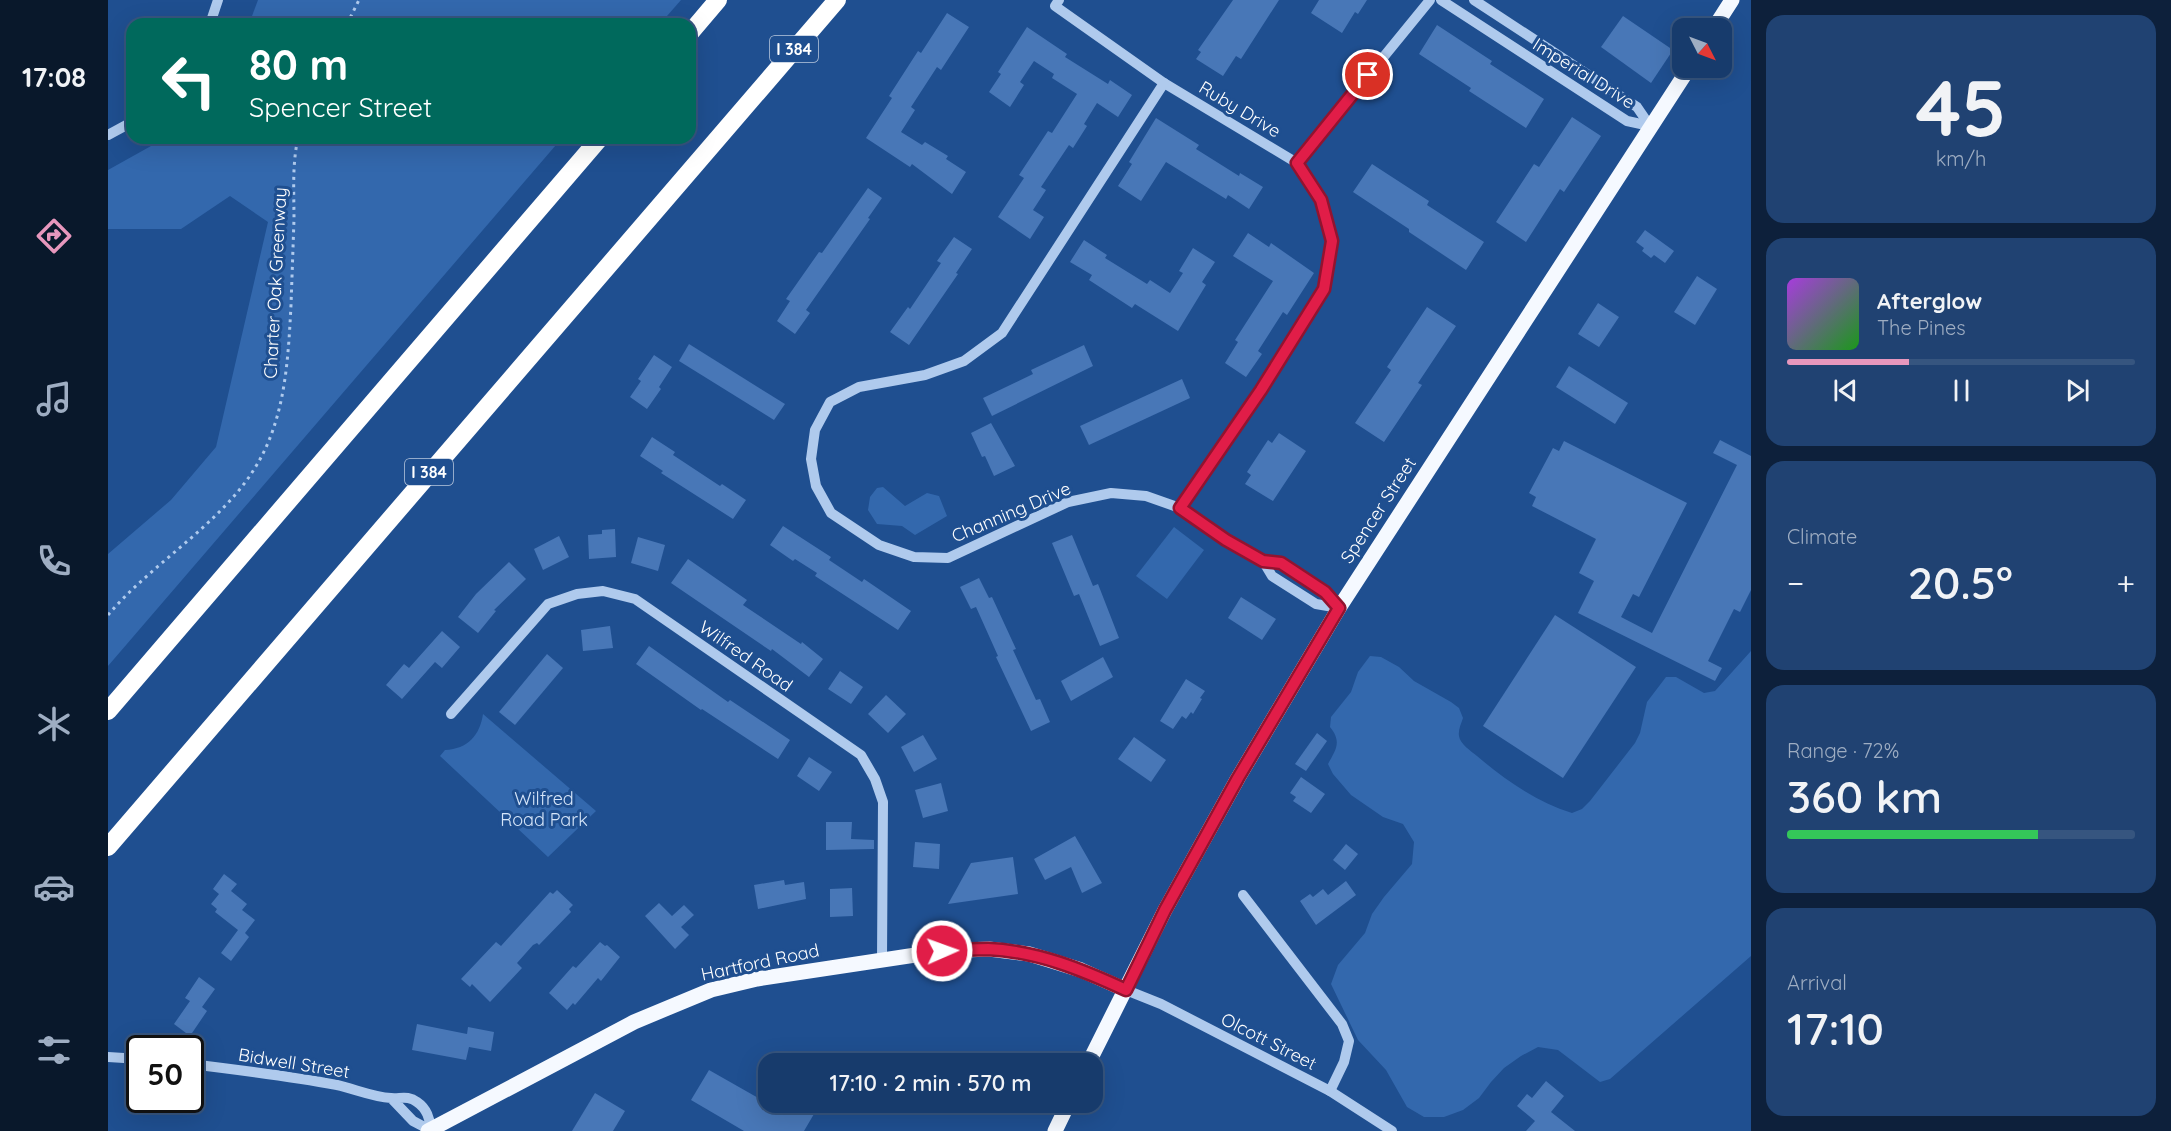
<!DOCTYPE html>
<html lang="en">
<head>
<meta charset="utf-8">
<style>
  body { margin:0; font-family:Quicksand,sans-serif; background:#204272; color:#f1f3f6; height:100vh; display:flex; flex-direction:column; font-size:22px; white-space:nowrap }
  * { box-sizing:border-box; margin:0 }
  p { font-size:20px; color:#9eadc2 }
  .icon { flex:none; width:33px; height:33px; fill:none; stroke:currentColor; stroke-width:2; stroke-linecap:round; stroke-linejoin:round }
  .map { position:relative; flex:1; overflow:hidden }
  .sheet { display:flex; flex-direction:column; gap:15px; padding:15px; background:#0d203b; width:420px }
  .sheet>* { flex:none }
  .hud { position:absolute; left:18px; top:18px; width:570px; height:126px; border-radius:18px; box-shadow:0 6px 24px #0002,0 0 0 2px #36557f; background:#00695c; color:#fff; overflow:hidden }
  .needle { width:39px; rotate:132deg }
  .buttons { position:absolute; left:1564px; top:18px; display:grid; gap:12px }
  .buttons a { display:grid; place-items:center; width:60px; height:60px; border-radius:12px; background:#173b6c; box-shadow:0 6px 24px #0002,0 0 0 2px #36557f; font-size:30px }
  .speed { position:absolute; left:18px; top:1035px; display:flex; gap:12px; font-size:30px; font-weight:700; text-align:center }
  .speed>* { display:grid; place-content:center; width:78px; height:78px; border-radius:50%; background:#173b6c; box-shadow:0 6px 24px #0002,0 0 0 2px #36557f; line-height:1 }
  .speed .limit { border:3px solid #111; border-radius:9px; background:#fff; color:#111 }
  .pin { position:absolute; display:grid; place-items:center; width:51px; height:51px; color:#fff; margin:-26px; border:3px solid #fff; border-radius:50%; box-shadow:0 2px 6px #0007 }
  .me { position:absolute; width:66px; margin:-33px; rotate:88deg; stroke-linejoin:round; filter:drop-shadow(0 0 4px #0008) }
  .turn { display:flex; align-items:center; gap:21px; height:126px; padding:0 24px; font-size:27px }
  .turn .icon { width:78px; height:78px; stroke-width:2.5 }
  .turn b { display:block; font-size:42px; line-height:51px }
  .big { font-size:45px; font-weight:600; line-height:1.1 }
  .sheet .widget { flex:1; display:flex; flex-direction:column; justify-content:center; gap:9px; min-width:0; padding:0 21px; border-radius:18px; background:#204272 }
  .sheet .dial { align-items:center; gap:0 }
  .dial b { font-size:78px; line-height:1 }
  .song { display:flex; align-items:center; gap:18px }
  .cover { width:72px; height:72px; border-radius:9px; background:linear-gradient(135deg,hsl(280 70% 55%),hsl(120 70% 35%)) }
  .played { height:6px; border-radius:3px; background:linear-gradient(90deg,#e797bd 35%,#36557f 35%) }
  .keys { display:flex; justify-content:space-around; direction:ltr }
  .heat { display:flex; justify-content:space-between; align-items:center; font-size:33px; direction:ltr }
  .charge { height:9px; border-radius:4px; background:linear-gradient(90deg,#34c759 72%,#36557f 0) }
  .trip { position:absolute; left:650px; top:1053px; width:345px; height:60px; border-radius:18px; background:#173b6c; box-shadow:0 6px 24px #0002,0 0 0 2px #36557f; font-weight:600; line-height:60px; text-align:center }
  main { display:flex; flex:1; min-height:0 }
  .tabs { display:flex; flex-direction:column; width:108px; justify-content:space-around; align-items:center; background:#09182b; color:#9eadc2 }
  .tabs .icon { width:42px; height:42px }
  .tabs .on { color:#e797bd }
  .tabs b { font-size:27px; color:#f1f3f6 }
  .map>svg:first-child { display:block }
  .green { fill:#3368ad }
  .building { fill:#4877b7 }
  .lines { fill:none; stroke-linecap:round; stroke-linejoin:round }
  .path { stroke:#afcaed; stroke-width:3; stroke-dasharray:3 4.5; stroke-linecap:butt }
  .minor { stroke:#afcaed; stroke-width:10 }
  .major { stroke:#f5f9ff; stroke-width:15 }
  .highway { stroke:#fff; stroke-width:18 }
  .route-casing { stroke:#92132f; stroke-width:15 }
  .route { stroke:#e11d48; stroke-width:10 }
  .labels { text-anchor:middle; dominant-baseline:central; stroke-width:6; stroke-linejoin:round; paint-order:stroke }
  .shield { fill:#1f4f90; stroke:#bccade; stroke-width:1.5 }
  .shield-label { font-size:16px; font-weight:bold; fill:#fff }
  .street-label { font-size:18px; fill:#fff; stroke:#1f4f90 }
  .park-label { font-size:18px; fill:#d5e5f9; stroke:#1f4f90 }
</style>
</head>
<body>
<main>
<nav class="tabs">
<b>17:08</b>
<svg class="icon on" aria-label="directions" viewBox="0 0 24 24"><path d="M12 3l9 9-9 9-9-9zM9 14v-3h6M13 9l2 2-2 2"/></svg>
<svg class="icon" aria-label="music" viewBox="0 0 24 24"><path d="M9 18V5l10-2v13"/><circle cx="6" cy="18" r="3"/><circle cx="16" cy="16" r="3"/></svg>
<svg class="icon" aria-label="phone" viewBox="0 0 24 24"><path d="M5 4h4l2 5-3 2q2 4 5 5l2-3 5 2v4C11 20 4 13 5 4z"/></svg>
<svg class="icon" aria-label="climate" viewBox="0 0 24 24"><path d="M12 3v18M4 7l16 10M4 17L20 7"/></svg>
<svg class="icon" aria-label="car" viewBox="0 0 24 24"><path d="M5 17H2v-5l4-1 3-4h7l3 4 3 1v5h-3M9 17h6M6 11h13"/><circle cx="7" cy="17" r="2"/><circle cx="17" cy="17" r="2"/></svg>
<svg class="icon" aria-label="filters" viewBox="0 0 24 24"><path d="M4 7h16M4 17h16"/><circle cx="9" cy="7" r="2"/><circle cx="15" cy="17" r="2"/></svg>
</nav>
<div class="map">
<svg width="1643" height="1131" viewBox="0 0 1643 1131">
  <rect width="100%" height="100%" fill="#1f4f90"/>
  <g class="green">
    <path d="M 150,0 L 573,0 L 552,24 L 141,24 Z"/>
    <path d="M 51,138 L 454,138 L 0,666 L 0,554 L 63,500 L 108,447 L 160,222 L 122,196 L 73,229 L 0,229 L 0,170 L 43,146 Z"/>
    <path d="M 775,487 L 797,506 L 819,493 L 831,496 L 839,516 L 807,535 L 794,526 L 769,524 L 760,510 L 762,497 L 769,488 Z"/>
    <path d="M 1066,527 L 1096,550 L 1059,599 L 1028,576 Z"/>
    <path d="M 1643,651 L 1643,956 L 1502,1079 L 1492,1082 L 1450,1050 L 1430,1047 L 1413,1056 L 1396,1068 L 1383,1082 L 1371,1098 L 1355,1110 L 1336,1117 L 1316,1117 L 1299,1107 L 1278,1070 L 1250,1040 L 1223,984 L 1230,965 L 1257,933 L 1264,914 L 1276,897 L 1304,864 L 1306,842 L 1295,824 L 1275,817 L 1243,795 L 1225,774 L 1220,764 C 1228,749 1234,742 1222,727 L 1223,717 L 1243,692 L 1250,672 L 1262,656 L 1273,657 L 1291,667 L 1306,681 L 1343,702 L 1351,708 L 1355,718 C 1353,724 1350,730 1351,736 C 1352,744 1363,751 1369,756 C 1397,780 1429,802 1464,813 L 1474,809 L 1482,801 L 1527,743 L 1532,733 L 1539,702 L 1558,677 L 1568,677 L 1596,693 L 1607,691 Z"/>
    <path d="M 375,714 L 488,811 L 440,857 L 332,756 L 337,750 C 360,749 372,735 375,714 Z"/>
  </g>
  <g class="building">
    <path d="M 1125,0 L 1171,0 L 1133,59 L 1128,56 L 1115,76 L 1088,59 L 1093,52 L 1090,50 Z"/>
    <path d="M 1211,0 L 1259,0 L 1250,14 L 1247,12 L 1234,33 L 1203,13 Z"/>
    <path d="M 839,13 L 861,27 L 833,70 L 829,67 L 803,107 L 807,110 L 793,132 L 814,145 L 817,142 L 840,156 L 838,159 L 858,172 L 844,194 L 804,164 L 802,167 L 758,138 L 784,98 L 781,96 L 810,51 L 813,53 Z"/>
    <path d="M 1515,16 L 1565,50 L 1543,83 L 1493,47 Z"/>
    <path d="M 1329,25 L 1384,61 L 1382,64 L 1436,99 L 1418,128 L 1361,91 L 1363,88 L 1311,54 Z"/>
    <path d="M 919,27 L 959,54 L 957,57 L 1000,84 L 1002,80 L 1024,95 L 1010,117 L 989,103 L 976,124 L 979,126 L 965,148 L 961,145 L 933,187 L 938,190 L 925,210 L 936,217 L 922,239 L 890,217 L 916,178 L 911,175 L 940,131 L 944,133 L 969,94 L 944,78 L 946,74 L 926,61 L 912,82 L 916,85 L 902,107 L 881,92 L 893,74 L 890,72 Z"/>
    <path d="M 1464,117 L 1493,136 L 1456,192 L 1452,189 L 1418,242 L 1388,222 L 1426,164 L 1431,167 Z"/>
    <path d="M 1048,118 L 1091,145 L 1088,149 L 1131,176 L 1132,173 L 1155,187 L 1141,209 L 1120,195 L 1118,199 L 1058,162 L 1033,201 L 1010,186 L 1024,164 L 1021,162 Z"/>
    <path d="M 1264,164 L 1321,201 L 1319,205 L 1376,242 L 1358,270 L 1301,232 L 1301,229 L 1245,192 Z"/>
    <path d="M 760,188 L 774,198 L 760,218 L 762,219 L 698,310 L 702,313 L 687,334 L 669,321 L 682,301 L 678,299 L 711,252 L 714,253 Z"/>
    <path d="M 1537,230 L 1566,251 L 1557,263 L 1546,255 L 1543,258 L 1534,251 L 1536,248 L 1528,242 Z"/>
    <path d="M 1140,233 L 1161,247 L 1163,243 L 1206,273 L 1179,315 L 1175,312 L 1150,351 L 1154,354 L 1138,377 L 1117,363 L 1130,342 L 1127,340 L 1165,281 L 1125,256 Z"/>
    <path d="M 846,237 L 864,249 L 848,273 L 850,274 L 801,345 L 782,332 L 800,307 L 802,309 L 833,263 L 829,261 Z"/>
    <path d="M 976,240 L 999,255 L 997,258 L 1039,284 L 1042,280 L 1062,293 L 1075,273 L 1071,271 L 1085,248 L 1107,262 L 1094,282 L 1098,285 L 1070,331 L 1027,304 L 1024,308 L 981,280 L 984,275 L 962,262 Z"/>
    <path d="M 1589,276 L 1609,289 L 1587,325 L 1566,312 Z"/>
    <path d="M 1490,303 L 1511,317 L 1491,347 L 1470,334 Z"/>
    <path d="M 1319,307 L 1348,326 L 1310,383 L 1314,385 L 1276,442 L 1247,423 L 1283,370 L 1279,367 Z"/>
    <path d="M 581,344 L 677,404 L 666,420 L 571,361 Z"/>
    <path d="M 976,345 L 985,366 L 884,416 L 875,398 L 925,374 L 923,370 Z"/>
    <path d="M 546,355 L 564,367 L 551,387 L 553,389 L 539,409 L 522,397 L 533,381 L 530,379 Z"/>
    <path d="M 1461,366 L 1520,403 L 1507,424 L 1448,387 Z"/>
    <path d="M 1074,379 L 1082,398 L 981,445 L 972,426 Z"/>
    <path d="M 883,423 L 907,466 L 886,476 L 877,456 L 874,457 L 863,433 Z"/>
    <path d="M 1171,433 L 1198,451 L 1165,501 L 1137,484 L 1143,475 L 1139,472 L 1160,440 L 1164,443 Z"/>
    <path d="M 544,437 L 567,452 L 565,455 L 612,486 L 614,484 L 638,500 L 625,519 L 553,473 L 555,471 L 532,456 Z"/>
    <path d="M 1612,440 L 1643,456 L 1643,590 L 1632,612 L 1626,609 L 1600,661 L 1614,668 L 1607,681 L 1470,613 L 1486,581 L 1471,573 L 1488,539 L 1424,506 L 1428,497 L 1421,493 L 1445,448 L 1451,451 L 1456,441 L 1579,503 L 1531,597 L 1525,594 L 1513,617 L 1544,633 L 1629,465 L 1605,453 Z"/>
    <path d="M 675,526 L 723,557 L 721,560 L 754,582 L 756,579 L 803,611 L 790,630 L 707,576 L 709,573 L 687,559 L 685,561 L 662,545 Z"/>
    <path d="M 507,529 L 508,557 L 481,559 L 480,535 L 494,534 L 494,530 Z"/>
    <path d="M 964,535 L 985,586 L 990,584 L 1011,638 L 992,646 L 971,594 L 966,596 L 944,543 Z"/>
    <path d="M 451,536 L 461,557 L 435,570 L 426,549 Z"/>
    <path d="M 530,537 L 557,545 L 550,571 L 523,563 Z"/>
    <path d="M 580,559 L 639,600 L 635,605 L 693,644 L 694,642 L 715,659 L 701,677 L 664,649 L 663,651 L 563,583 Z"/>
    <path d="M 401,562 L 418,579 L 386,610 L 388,611 L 370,633 L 350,617 L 368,594 Z"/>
    <path d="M 871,578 L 881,598 L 884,597 L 908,649 L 905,650 L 928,700 L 932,699 L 942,722 L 923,731 L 888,657 L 890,656 L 868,607 L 863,609 L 852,587 Z"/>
    <path d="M 1133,597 L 1168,619 L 1154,640 L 1120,618 Z"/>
    <path d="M 1447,615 L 1528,667 L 1455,778 L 1375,726 Z"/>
    <path d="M 502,626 L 505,648 L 475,651 L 473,630 Z"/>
    <path d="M 334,631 L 352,647 L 334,668 L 327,662 L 294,699 L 278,685 L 296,664 L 301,668 Z"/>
    <path d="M 541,646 L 620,702 L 622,700 L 682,740 L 670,759 L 594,709 L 593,710 L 528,664 Z"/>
    <path d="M 439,654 L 455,668 L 407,725 L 391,712 Z"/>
    <path d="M 995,657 L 1005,677 L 963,701 L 953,681 Z"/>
    <path d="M 732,671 L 755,687 L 743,704 L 720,689 Z"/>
    <path d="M 1078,679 L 1097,691 L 1092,698 L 1094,699 L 1085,714 L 1083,712 L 1078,719 L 1074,716 L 1065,729 L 1052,721 Z"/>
    <path d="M 778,695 L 798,714 L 780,733 L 760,714 Z"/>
    <path d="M 1209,733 L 1219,741 L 1198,771 L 1187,764 Z"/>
    <path d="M 815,735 L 829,759 L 806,772 L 793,747 Z"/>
    <path d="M 1026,737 L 1058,760 L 1043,782 L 1010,759 Z"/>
    <path d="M 701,757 L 724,772 L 711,791 L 689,776 Z"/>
    <path d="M 1193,777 L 1217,794 L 1203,813 L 1185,801 L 1188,797 L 1182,793 Z"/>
    <path d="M 833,783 L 840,811 L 815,818 L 807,790 Z"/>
    <path d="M 718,822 L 744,822 L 743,839 L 766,840 L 766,849 L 718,850 Z"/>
    <path d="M 967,836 L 994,883 L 974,893 L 963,867 L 937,880 L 926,859 Z"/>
    <path d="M 807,842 L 832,844 L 831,869 L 805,867 Z"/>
    <path d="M 1238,844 L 1250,854 L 1237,870 L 1225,860 Z"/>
    <path d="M 905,857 L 910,894 L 840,904 L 863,863 Z"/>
    <path d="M 116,874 L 129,884 L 123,891 L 139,904 L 134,910 L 147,920 L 137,933 L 141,937 L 123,961 L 113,953 L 130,930 L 107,912 L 109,909 L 103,904 L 111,894 L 105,889 Z"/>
    <path d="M 676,880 L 677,885 L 696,882 L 698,899 L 650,909 L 646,885 Z"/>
    <path d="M 1238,881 L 1248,895 L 1208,925 L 1192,901 L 1202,894 L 1205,897 L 1215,889 L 1220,895 Z"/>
    <path d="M 744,888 L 745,916 L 722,917 L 722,889 Z"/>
    <path d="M 449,890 L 465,905 L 461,909 L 463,912 L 431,945 L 429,943 L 425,945 L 409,963 L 414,968 L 382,1002 L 364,984 L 362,987 L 353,979 L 388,942 L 393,946 L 442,892 L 445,894 Z"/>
    <path d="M 551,903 L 564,916 L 576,905 L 586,915 L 573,927 L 581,935 L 567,949 L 537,916 Z"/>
    <path d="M 492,942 L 497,946 L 499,945 L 512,957 L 493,981 L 490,978 L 467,1005 L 465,1003 L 459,1010 L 441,993 L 465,966 L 468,968 Z"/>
    <path d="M 91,977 L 107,989 L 94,1007 L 99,1011 L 82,1036 L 66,1024 L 82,1001 L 77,998 Z"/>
    <path d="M 309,1024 L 359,1034 L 360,1027 L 386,1032 L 383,1051 L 361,1047 L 358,1060 L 304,1050 Z"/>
    <path d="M 601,1070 L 666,1107 L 669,1102 L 713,1102 L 696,1131 L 636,1131 L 583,1100 Z"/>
    <path d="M 1438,1081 L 1456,1096 L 1443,1112 L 1467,1131 L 1418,1131 L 1427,1121 L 1409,1106 L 1419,1094 L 1424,1098 Z"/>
    <path d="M 487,1093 L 517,1111 L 505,1131 L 464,1131 Z"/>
  </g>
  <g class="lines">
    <g class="path">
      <path d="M 239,24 L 251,0"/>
      <path d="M 0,615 C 43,564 110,526 145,471 C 177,422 180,363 183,305 C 184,277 185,248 186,219 C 186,192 184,165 190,138"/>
    </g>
    <g class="minor">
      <path d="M 951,0 L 947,6 L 1056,83 L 1189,163 L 1213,200 L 1224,241 L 1216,289 L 1153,390 L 1072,508"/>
      <path d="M 1333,0 L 1519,121 L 1542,126"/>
      <path d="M 1366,0 L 1529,107 L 1542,126"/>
      <path d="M 102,24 L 110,0"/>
      <path d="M 1056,83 L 894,333 L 856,361 L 817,375 L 751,387 L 722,402 L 707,430 L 703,459 L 708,486 L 723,513 L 771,545 L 806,557 L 840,558 L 960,502 L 1003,493 L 1038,496 L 1072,508 L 1118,540 L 1155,561 L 1173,563 L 1217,592 L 1231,608"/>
      <path d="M 0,135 L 24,122"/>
      <path d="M 1189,163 L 1322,0"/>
      <path d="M 1155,561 L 1164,576 L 1208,604 L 1231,608"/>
      <path d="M 343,714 L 440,604 L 469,594 L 495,591 L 527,599 L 753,755 L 767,779 L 775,802 L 774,959"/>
      <path d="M 1135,895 L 1234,1024 L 1241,1041 L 1236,1062 L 1222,1091"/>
      <path d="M 1018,990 L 1053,1004 L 1222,1091 L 1284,1131"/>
      <path d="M 0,1057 L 32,1059"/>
      <path d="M 82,1064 C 132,1070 180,1076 229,1085 C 247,1089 265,1097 283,1098 C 292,1099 300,1095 309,1102 C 318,1108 323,1119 322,1130 L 305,1121 L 284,1099"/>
    </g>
    <g class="major">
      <path d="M 1606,28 L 1624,0"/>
      <path d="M 980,1064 L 1057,910 L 1089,852 L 1130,778 L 1231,608 L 1581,68"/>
      <path d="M 320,1131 L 526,1022 L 603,990 L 649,979 L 834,951 L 881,949 L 921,954 L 941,960 L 973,970 L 1018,990"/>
      <path d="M 947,1131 L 961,1102"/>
    </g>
    <g class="highway">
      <path d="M 582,33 L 610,0"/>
      <path d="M 0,711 L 492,138"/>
      <path d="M 0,847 L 729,0"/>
    </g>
  </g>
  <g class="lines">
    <defs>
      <path id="route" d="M 834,951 C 849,950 865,949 880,949 C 929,951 975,970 1018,990 L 1057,910 L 1130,778 L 1231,608 L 1217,592 L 1173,563 L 1155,561 L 1118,540 L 1072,508 L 1153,390 L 1216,289 L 1224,241 L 1213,200 L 1189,163 L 1260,75"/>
    </defs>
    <use href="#route" class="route-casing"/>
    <use href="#route" class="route"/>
  </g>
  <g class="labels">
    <g class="shield">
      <rect x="662" y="36" width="48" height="26" rx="4.5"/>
      <rect x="297" y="459" width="48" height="26" rx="4.5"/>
    </g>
    <g class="shield-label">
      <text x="686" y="49">I 384</text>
      <text x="321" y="472">I 384</text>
    </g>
    <g class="street-label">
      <text transform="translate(1476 73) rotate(32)">Imperial Drive</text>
      <text transform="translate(1132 109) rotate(31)">Ruby Drive</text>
      <text transform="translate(167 283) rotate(-87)">Charter Oak Greenway</text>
      <text transform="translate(1270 510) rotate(-57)">Spencer Street</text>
      <text transform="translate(903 512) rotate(-23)">Channing Drive</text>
      <text transform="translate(638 656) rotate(35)">Wilfred Road</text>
      <text transform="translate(652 962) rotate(-12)">Hartford Road</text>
      <text transform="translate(1161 1041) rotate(27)">Olcott Street</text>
      <text transform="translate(186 1063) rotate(9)">Bidwell Street</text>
    </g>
    <g class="park-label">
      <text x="436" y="798">Wilfred<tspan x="436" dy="21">Road Park</tspan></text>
    </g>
  </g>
</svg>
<div class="buttons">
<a><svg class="needle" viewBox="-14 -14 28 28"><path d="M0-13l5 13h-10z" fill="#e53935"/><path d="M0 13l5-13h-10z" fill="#9eadc2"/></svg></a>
</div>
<div class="speed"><div class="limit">50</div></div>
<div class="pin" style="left:1260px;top:75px;background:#d93025"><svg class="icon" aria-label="arrive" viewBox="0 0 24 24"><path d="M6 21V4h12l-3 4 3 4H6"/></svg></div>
<svg class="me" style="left:834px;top:951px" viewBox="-20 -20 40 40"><circle r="17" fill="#e11d48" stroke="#fff" stroke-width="3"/><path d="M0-11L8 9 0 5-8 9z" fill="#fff"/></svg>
<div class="trip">17:10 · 2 min · 570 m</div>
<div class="hud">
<div class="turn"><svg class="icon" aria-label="left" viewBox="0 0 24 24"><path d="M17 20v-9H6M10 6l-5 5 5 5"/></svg><div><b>80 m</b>Spencer Street</div></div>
</div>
</div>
<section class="sheet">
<div class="widget dial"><b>45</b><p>km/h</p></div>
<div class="widget">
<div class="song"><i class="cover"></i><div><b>Afterglow</b><p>The Pines</p></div></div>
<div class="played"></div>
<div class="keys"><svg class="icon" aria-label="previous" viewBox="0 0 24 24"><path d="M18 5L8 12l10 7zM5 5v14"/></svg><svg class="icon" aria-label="pause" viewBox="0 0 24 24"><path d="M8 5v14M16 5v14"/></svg><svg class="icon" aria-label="next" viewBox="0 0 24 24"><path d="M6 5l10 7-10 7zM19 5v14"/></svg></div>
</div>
<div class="widget"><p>Climate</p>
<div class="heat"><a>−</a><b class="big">20.5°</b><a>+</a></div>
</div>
<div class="widget"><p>Range · 72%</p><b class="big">360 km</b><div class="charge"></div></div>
<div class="widget"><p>Arrival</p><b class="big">17:10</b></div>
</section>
</main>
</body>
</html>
